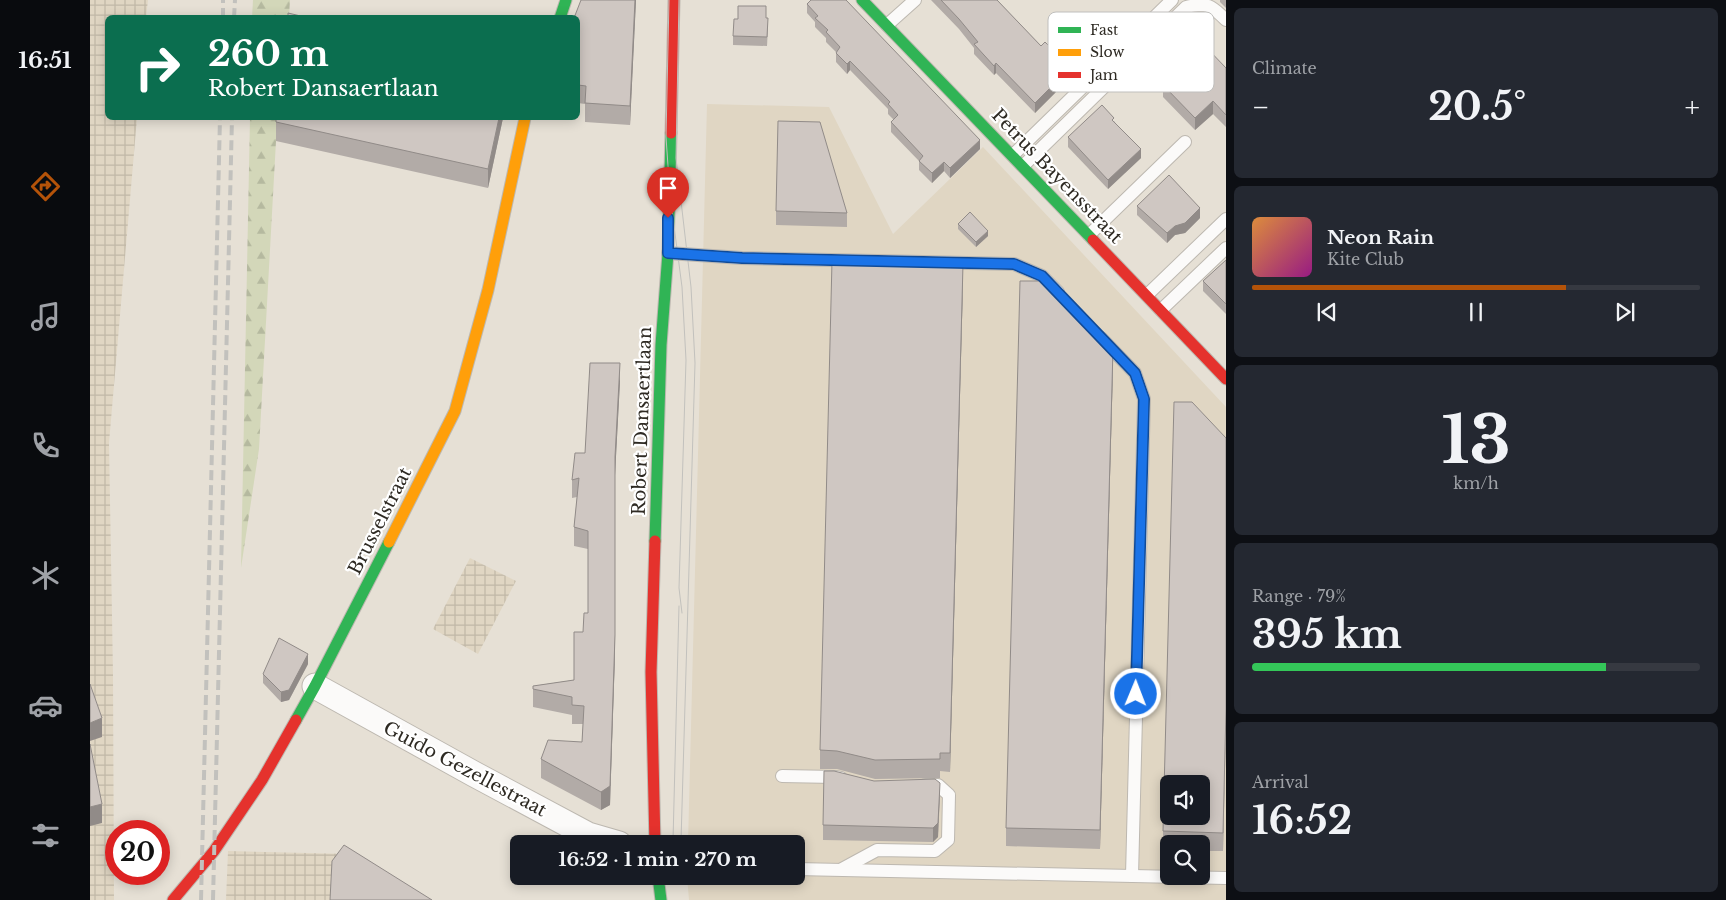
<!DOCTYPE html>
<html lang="en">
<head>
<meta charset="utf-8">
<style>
  body { margin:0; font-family:"Libre Baskerville",serif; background:#242831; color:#f1f3f6; height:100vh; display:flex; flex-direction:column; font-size:19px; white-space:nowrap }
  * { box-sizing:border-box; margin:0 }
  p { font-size:16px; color:#9ea1a6 }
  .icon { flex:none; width:28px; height:28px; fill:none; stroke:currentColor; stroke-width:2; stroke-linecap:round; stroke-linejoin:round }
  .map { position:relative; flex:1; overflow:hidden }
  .panel { display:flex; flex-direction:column; gap:8px; padding:8px; background:#0d0f14; width:500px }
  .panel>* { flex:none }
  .banner { position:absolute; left:15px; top:15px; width:475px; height:105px; border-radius:8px; box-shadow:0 2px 12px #0003; background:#0b6e4f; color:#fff; overflow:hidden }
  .fabs { position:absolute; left:1070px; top:775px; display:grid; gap:10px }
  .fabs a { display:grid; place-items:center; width:50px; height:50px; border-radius:8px; background:#171b24; box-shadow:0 2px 12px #0003; font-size:25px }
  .speed { position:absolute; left:15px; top:820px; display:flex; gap:10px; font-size:25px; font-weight:700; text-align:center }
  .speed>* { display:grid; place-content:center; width:65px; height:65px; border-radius:50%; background:#171b24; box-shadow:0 2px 12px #0003; line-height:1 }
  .speed .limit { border:8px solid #d22; background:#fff; color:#111 }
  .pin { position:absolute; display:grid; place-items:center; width:42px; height:42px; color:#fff; margin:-51px -21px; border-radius:50% 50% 50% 0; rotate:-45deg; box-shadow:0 0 5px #0007 }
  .pin .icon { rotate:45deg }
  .me { position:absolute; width:55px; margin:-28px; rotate:1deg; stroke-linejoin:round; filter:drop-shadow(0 0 4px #0008) }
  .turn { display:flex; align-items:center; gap:18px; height:105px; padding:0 20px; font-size:22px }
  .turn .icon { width:65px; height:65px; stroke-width:2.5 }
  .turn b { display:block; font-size:35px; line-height:42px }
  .big { font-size:38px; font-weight:800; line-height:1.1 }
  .panel .card { flex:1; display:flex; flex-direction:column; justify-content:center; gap:8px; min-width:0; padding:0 18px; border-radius:8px; background:#242831 }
  .panel .dial { align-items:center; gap:0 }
  .dial b { font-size:65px; line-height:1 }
  .song { display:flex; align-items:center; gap:15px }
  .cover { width:60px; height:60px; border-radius:8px; background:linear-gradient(135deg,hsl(30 70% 55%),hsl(310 70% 35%)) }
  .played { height:5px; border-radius:2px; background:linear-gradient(90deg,#b45309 70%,#363941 70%) }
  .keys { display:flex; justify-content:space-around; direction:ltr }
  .heat { display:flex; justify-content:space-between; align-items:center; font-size:28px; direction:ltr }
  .charge { height:8px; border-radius:4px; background:linear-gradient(90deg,#34c759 79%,#363941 0) }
  .trip { position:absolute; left:420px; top:835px; width:295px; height:50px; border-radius:8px; background:#171b24; box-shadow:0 2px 12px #0003; font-weight:800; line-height:50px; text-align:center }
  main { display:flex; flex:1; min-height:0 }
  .tabs { display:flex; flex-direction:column; width:90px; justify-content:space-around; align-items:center; background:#090b0e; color:#9ea1a6 }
  .tabs .icon { width:35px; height:35px }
  .tabs .current { color:#b45309 }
  .tabs b { font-size:22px; color:#f1f3f6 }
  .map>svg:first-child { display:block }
  .built { fill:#e0d6c3; fill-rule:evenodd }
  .industrial { fill:url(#industrial-grid) }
  .forest { fill:url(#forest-firs) }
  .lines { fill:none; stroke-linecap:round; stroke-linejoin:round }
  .lane-casing { stroke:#bdb8b0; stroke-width:14 }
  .street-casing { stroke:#bdb8b0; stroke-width:27 }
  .fast-casing { stroke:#bdb8b0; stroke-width:13 }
  .slow-casing { stroke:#bdb8b0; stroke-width:13 }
  .jam-casing { stroke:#bdb8b0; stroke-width:13 }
  .lane { stroke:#fbfaf9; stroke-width:12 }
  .street { stroke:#fbfaf9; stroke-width:25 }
  .fast { stroke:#30b455; stroke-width:11 }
  .slow { stroke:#ff9f0a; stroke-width:11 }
  .jam { stroke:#e5322d; stroke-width:11 }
  .tram { stroke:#c2c1bd; stroke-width:1 }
  .rail { stroke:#c2c1bd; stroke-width:4; stroke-dasharray:10 5; stroke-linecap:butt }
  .wall { fill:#b2aba7 }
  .shaded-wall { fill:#918b88 }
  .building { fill:#cfc7c2; stroke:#918b88; fill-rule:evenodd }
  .route-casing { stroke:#114b97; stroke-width:12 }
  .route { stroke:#1a73e8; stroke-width:9 }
  .labels { text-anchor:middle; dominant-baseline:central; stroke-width:4.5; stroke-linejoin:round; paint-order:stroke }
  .street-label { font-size:18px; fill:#2e2a23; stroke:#fff }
  .key { fill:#fff; stroke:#c0bfbd; stroke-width:1 }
  .key-label { font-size:14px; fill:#2e2a23 }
</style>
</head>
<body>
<main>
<nav class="tabs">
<b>16:51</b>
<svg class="icon current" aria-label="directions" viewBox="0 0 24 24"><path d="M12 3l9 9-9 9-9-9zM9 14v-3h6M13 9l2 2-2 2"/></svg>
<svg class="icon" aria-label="music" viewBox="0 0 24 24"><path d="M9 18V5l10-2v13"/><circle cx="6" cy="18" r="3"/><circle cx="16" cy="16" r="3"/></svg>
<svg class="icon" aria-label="phone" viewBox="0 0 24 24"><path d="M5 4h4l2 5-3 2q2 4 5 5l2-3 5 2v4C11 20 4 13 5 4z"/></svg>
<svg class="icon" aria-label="climate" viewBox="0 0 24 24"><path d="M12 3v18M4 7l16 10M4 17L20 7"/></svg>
<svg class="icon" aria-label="car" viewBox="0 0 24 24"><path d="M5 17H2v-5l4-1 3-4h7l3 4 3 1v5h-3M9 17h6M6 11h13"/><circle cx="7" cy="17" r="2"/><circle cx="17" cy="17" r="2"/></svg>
<svg class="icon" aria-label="filters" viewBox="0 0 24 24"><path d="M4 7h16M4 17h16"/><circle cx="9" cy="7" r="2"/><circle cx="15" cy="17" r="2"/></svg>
</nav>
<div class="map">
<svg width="1136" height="900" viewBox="0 0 1136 900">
  <defs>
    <pattern id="industrial-grid" width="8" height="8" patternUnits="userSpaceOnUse" patternTransform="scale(1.25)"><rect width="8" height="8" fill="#e0d6c3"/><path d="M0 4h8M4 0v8" fill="none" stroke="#c0b8a7"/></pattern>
    <pattern id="forest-firs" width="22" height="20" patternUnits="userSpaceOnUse" patternTransform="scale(1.25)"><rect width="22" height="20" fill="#d3d7b9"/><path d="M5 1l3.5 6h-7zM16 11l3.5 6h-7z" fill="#b5b99f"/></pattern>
  </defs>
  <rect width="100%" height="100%" fill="#e6e0d5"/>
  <path class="built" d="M 617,104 L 739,107 L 803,234 L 893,147 L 1136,407 L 1136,900 L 599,900 L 597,876 L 706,876 L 706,844 L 598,844 ZM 1079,784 L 1111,784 L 1111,816 L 1079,816 ZM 1079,844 L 1111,844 L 1111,876 L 1079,876 Z"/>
  <g class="industrial">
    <path d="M 0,0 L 58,0 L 56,17 L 18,18 L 18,118 L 47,118 L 19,443 L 23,674 L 24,900 L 0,900 Z"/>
    <path d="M 380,558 L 426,581 L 388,654 L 343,629 Z"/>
    <path d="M 138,851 L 261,854 L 340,900 L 136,900 Z"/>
  </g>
  <g class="forest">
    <path d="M 163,0 L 200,0 L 199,17 L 162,18 Z"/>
    <path d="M 160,118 L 188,118 L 186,141 L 169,449 L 151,568 Z"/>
  </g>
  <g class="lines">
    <defs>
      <g id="lane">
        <path d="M 797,25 L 825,0"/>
        <path d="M 923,155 L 1082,0"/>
        <path d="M 933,166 L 1096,7 C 1117,2 1121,5 1136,20"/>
        <path d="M 999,235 L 1095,142"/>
        <path d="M 578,253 L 652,258 L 924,264 L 952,276 L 968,292"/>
        <path d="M 1057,295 L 1136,219"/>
        <path d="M 1071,310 L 1136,248"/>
        <path d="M 1011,338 L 1045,373 L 1054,399 L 1042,876"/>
        <path d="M 692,776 L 745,777 L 751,778"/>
        <path d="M 706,869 L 1136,878"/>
        <path d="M 752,869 L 787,850 L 845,851 L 858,840 L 859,795 L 848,785 L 835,785"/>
      </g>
      <path id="street" d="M 225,686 L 384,774 L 498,835 L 529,844"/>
      <g id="fast">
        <path d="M 772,0 L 1003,240"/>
        <path d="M 470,18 L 476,0"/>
        <path d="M 565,541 L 571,345 L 578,253 L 581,133"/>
        <path d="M 206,720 L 225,686 L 299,542"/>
        <path d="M 568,876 L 571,900"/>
      </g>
      <path id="slow" d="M 299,542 L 365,411 L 398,290 L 435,118"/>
      <g id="jam">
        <path d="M 581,133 L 584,0"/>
        <path d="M 1003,240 L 1136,379"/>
        <path d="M 565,844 L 561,672 L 565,541"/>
        <path d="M 83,900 L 124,851 L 172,780 L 206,720"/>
      </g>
    </defs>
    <use href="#lane" class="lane-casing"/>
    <use href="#street" class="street-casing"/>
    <use href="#fast" class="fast-casing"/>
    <use href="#slow" class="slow-casing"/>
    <use href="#jam" class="jam-casing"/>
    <use href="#lane" class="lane"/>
    <use href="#street" class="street"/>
    <use href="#fast" class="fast"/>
    <use href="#slow" class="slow"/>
    <use href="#jam" class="jam"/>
    <g class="tram">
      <path d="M 579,0 L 576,137 L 580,195 L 592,287 L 596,360 L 589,588 L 592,613"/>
      <path d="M 589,0 L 586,158 L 601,287 L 605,363 L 591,841"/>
      <path d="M 583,841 L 589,606"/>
    </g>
    <g class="rail">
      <path d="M 133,18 L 133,0"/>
      <path d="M 144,18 L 145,0"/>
      <path d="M 111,900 L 130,118"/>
      <path d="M 123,900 L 142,118"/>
    </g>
  </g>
  <g class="wall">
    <path d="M 546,0 L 540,125 L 495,122 L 495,104 L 488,103 L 488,18 Z"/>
    <path d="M 841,0 L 907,0 L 951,46 L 984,78 L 971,91 L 969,89 L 945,113 L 906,73 L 904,75 L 884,54 L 884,48 L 869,29 Z"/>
    <path d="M 1130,0 L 1136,0 L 1136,8 L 1130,2 Z"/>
    <path d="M 717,4 L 890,149 L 860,178 L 854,171 L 842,183 L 829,170 L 829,161 L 801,132 L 801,122 L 804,120 L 798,114 L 798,109 L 760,70 L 757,74 L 746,62 L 746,52 L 736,42 L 736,38 L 725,27 L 725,22 L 717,13 Z"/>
    <path d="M 676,18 L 678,28 L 677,46 L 643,45 L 643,36 Z"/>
    <path d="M 1136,68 L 1136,127 L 1123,114 L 1105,130 L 1073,97 L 1073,85 Z"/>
    <path d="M 413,118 L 398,188 L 186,141 L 186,122 Z"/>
    <path d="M 1024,121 L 1051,158 L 1018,189 L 978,147 L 978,137 Z"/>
    <path d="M 1047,206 L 1110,218 L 1095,233 L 1085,235 L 1077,243 L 1047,215 Z"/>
    <path d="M 686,211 L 757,213 L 757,227 L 686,225 Z"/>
    <path d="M 868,224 L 898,236 L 886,247 L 868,229 Z"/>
    <path d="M 1136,260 L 1136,314 L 1113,291 L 1113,281 Z"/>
    <path d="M 873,282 L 860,772 L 850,771 L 850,778 L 785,779 L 747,769 L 730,769 L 730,750 Z"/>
    <path d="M 1023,366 L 1010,849 L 916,846 L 916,828 Z"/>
    <path d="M 530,381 L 525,475 L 525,654 L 520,805 L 511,810 L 451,778 L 451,759 L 492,742 L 493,724 L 482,724 L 482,715 L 443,707 L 443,686 L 484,680 L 493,632 L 498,613 L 498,549 L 484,546 L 484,527 L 487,497 L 482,498 L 482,480 Z"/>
    <path d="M 1136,438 L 1133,851 L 1111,851 L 1111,844 L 1079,844 L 1079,850 L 1073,850 L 1073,831 Z"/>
    <path d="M 218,664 L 199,700 L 191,702 L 173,683 L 173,674 Z"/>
    <path d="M 784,781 L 850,797 L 848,837 L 843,842 L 733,840 L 733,825 Z"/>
  </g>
  <g class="shaded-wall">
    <path d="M 545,0 L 546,0 L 540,125 L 540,106 Z"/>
    <path d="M 760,61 L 760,70 L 757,74 L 757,64 Z"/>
    <path d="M 906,63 L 906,73 L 904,75 L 904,66 Z"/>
    <path d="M 984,69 L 984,78 L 971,91 L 971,82 Z"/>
    <path d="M 969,79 L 969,89 L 945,113 L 945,103 Z"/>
    <path d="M 1123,101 L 1123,114 L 1105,130 L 1105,118 Z"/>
    <path d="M 409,118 L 413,118 L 398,188 L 398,169 Z"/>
    <path d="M 890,140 L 890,149 L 860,178 L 860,168 Z"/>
    <path d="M 1051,149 L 1051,158 L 1018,189 L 1018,180 Z"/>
    <path d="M 854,162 L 854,171 L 842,183 L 842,173 Z"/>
    <path d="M 1110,208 L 1110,218 L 1095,233 L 1085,235 L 1077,243 L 1077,233 L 1085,226 Z"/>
    <path d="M 898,231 L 898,236 L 886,247 L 886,242 Z"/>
    <path d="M 873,264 L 873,282 L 860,772 L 860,753 Z"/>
    <path d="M 1023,348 L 1023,366 L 1010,849 L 1010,830 Z"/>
    <path d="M 530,363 L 530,381 L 525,475 L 525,654 L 520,805 L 511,810 L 511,792 L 525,457 Z"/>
    <path d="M 218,654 L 218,664 L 199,700 L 191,702 L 191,692 Z"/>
    <path d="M 1136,709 L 1136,728 L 1133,851 L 1133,833 Z"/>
    <path d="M 12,718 L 12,737 L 0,741 L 0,723 Z"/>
    <path d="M 850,783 L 848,837 L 843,842 L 843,828 Z"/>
    <path d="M 12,804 L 12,823 L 0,826 L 0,807 Z"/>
  </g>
  <g class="building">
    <path d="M 491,0 L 545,0 L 540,106 L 495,103 L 496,86 L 488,85 L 488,18 L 484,18 Z"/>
    <path d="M 721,0 L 756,0 L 890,140 L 860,168 L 854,162 L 842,173 L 829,161 L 833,156 L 801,122 L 808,115 L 798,104 L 800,102 L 760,61 L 757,64 L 746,53 L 750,47 L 736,32 L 738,30 L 725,18 L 728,16 L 717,4 Z"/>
    <path d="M 851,0 L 907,0 L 951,46 L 955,42 L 963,50 L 979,53 L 983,57 L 984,69 L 971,82 L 969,79 L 945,103 L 906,63 L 904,66 L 884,44 L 888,42 L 869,19 Z"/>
    <path d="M 648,6 L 676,6 L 676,18 L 678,18 L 677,37 L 643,36 L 644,19 L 648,19 Z"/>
    <path d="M 198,13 L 219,18 L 198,18 Z"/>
    <path d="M 1114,45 L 1136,68 L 1136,115 L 1123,101 L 1105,118 L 1073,85 Z"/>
    <path d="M 1012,105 L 1024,118 L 1022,120 L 1051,149 L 1018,180 L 978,137 Z"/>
    <path d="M 186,118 L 409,118 L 398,169 L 186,122 Z"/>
    <path d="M 688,121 L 730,122 L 757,213 L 686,211 Z"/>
    <path d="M 1079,175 L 1110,208 L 1095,223 L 1085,226 L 1077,233 L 1047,206 Z"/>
    <path d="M 880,212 L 898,231 L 886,242 L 868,224 Z"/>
    <path d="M 1136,260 L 1136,304 L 1113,281 Z"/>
    <path d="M 742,261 L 873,264 L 860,753 L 850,753 L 850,759 L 785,760 L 747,751 L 730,750 Z"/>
    <path d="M 930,281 L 959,281 L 1023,348 L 1010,830 L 916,828 Z"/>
    <path d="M 500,363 L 530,363 L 525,457 L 525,635 L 520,786 L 511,792 L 451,759 L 458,740 L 492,742 L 494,706 L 482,705 L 482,697 L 443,689 L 443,686 L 484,680 L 484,632 L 493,632 L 494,613 L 498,613 L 498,531 L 484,527 L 489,478 L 482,480 L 485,453 L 495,453 Z"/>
    <path d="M 1084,402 L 1102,402 L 1136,438 L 1136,709 L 1133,833 L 1073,831 ZM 1079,784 L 1111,784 L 1111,816 L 1079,816 Z"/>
    <path d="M 189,638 L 218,654 L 199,690 L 191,692 L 173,674 Z"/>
    <path d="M 0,684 L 12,718 L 0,723 Z"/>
    <path d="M 0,744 L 12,804 L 0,807 Z"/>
    <path d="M 734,771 L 744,771 L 784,781 L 845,779 L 850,783 L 848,823 L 843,828 L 733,825 Z"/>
    <path d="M 254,845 L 342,900 L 240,900 L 242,861 Z"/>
  </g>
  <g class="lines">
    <defs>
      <path id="route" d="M 578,218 L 578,253 L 652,258 L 924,264 L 952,276 L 1045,373 L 1054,399 L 1046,694"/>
    </defs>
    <use href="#route" class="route-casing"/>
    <use href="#route" class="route"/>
  </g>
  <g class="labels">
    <g class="street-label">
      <text transform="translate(967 176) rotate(46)">Petrus Bayensstraat</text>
      <text transform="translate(552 421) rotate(-88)">Robert Dansaertlaan</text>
      <text transform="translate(290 521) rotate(-63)">Brusselstraat</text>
      <text transform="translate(375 769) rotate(28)">Guido Gezellestraat</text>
    </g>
  </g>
  <rect x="958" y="12" width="166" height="80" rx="8" class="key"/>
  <rect x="968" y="27" width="23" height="6" fill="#30b455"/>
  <rect x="968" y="49" width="23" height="7" fill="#ff9f0a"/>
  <rect x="968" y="72" width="23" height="6" fill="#e5322d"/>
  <g class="key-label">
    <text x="1000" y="35">Fast</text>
    <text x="1000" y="57">Slow</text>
    <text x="1000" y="80">Jam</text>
  </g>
</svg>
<div class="fabs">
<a><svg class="icon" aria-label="sound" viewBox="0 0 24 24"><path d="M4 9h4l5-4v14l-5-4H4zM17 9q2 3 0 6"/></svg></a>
<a><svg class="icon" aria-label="search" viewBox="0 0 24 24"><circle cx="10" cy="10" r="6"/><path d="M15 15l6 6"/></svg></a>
</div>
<div class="speed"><div class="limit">20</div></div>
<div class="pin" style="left:578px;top:218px;background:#d93025"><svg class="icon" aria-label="arrive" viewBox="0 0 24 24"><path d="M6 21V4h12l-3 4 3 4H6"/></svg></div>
<svg class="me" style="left:1046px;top:694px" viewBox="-20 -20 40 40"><circle r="17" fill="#1a73e8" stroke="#fff" stroke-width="3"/><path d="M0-11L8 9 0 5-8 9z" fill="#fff"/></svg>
<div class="trip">16:52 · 1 min · 270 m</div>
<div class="banner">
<div class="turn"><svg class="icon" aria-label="right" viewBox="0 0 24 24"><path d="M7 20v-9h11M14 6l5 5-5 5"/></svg><div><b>260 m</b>Robert Dansaertlaan</div></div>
</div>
</div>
<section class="panel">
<div class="card"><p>Climate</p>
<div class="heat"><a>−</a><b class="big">20.5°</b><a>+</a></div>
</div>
<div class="card">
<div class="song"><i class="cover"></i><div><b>Neon Rain</b><p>Kite Club</p></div></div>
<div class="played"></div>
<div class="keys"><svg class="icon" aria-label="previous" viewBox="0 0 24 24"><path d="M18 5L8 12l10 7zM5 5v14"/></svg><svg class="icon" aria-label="pause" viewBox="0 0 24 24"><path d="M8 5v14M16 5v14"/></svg><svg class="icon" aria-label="next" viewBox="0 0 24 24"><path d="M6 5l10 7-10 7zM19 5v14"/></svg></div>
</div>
<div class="card dial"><b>13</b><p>km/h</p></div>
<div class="card"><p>Range · 79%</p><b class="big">395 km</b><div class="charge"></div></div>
<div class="card"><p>Arrival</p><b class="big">16:52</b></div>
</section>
</main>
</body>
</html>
